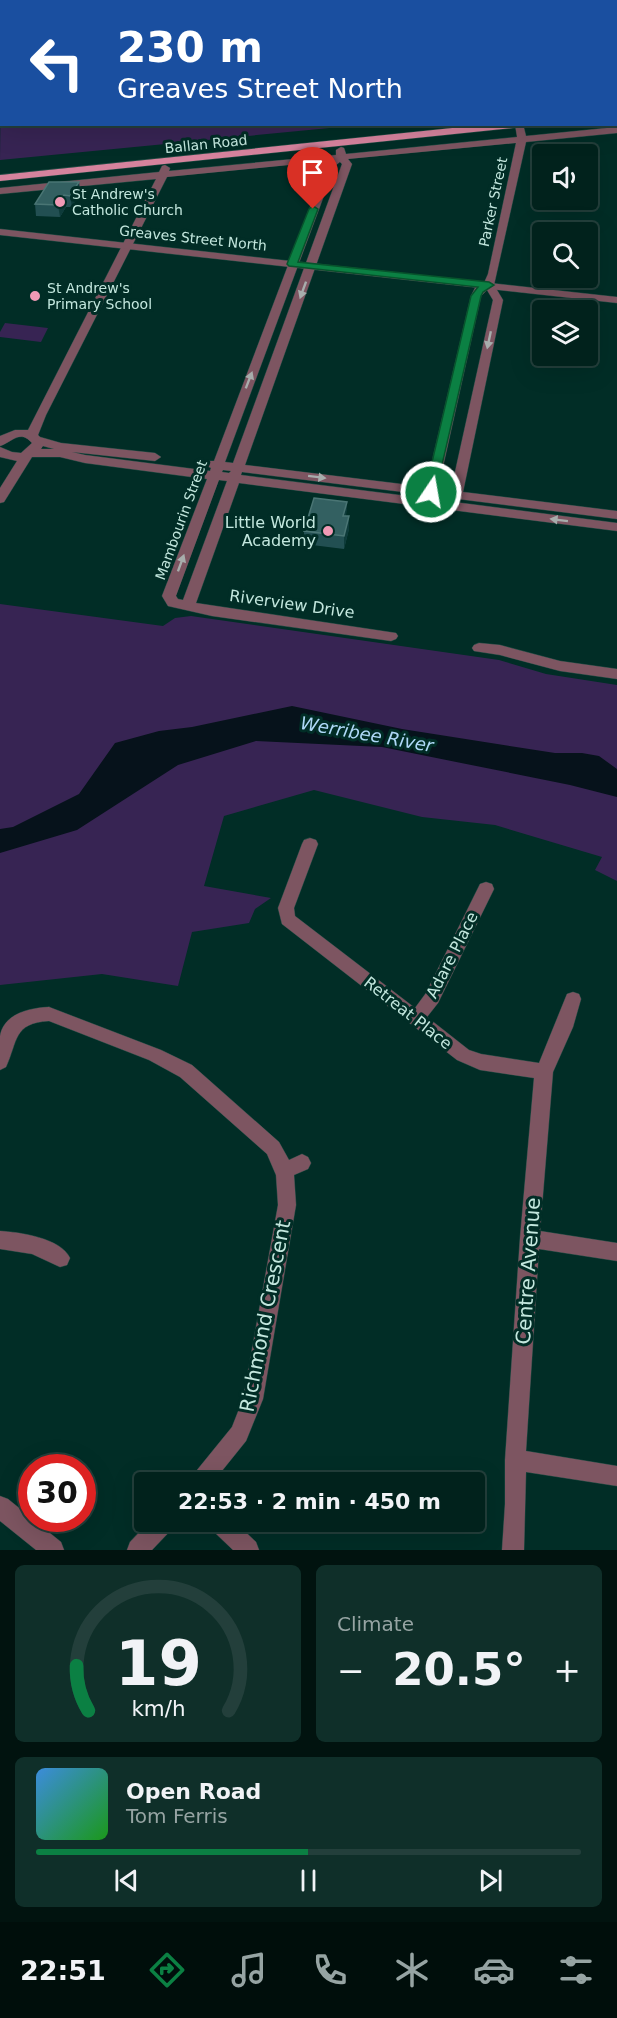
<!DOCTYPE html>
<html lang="en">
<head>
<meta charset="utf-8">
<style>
  body { margin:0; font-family:"DejaVu Sans",sans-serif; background:#0f2f29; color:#f1f3f6; height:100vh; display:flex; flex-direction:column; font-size:22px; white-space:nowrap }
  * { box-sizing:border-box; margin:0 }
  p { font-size:20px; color:#96a4a3 }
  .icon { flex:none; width:33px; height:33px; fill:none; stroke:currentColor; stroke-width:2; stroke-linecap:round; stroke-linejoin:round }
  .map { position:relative; height:1550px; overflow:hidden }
  .panel { display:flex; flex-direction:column; gap:15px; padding:15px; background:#01130f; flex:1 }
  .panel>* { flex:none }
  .top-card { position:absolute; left:0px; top:0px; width:618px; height:126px; box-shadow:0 6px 24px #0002,0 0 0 2px #233f3b; background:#1a4fa0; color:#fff; overflow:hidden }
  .tools { position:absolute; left:532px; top:144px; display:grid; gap:12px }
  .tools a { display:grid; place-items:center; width:66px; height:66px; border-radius:6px; background:#01221c; box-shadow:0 6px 24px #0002,0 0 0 2px #233f3b; font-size:30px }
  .speed { position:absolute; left:18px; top:1454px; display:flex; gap:12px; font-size:30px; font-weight:700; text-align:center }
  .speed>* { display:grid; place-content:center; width:78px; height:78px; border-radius:50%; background:#01221c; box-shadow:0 6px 24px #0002,0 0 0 2px #233f3b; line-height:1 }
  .speed .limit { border:9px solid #d22; background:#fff; color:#111 }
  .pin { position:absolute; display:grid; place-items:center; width:51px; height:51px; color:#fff; margin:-62px -26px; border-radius:50% 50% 50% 0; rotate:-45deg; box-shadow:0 0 6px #0007 }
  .pin .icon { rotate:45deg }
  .me { position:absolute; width:66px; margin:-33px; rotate:12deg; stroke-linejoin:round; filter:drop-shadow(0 0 4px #0008) }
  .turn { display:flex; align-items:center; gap:21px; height:126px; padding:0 18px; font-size:27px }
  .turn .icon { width:78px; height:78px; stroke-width:2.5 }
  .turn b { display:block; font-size:42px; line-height:51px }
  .big { font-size:45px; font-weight:600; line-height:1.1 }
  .panel .widget { flex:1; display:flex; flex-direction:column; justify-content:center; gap:9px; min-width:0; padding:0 21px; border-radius:9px; background:#0f2f29 }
  .panel .dial { align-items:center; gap:0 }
  .dial svg { height:156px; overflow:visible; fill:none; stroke:#233f3b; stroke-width:7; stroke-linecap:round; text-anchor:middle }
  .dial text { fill:#f1f3f6; stroke:none }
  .song { display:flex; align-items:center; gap:18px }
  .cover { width:72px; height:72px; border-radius:9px; background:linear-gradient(135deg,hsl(210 70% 55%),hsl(120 70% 35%)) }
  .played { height:6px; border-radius:3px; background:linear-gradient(90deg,#0b8043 50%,#233f3b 50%) }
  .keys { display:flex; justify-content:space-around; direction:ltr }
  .heat { display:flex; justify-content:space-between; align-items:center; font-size:33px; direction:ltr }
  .panel .tiles { flex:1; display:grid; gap:15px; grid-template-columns:1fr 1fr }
  .widget:last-child { grid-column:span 2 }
  .trip { position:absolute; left:134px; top:1472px; width:351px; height:60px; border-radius:6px; background:#01221c; box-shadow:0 6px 24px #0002,0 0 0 2px #233f3b; font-weight:600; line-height:60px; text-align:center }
  .menu { display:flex; height:96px; justify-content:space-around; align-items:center; background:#000e0b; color:#96a4a3 }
  .menu .icon { width:42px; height:42px }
  .menu .on { color:#0b8043 }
  .menu b { font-size:27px; color:#f1f3f6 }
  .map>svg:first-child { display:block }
  .green { fill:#372453 }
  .water { fill:#06121b }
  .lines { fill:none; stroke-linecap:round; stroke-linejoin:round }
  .minor-casing { stroke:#204b43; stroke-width:1 }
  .tertiary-casing { stroke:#204b43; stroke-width:1 }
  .primary-casing { stroke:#204b43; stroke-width:1 }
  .minor { fill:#7d5561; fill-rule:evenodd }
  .tertiary { fill:#7d5561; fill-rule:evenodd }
  .primary { fill:#d5839d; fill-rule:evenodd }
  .wall { fill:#224f52 }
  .shaded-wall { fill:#0e3b3a }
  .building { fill:#336061; stroke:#4a7574; stroke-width:1.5 }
  .oneway { fill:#a7adac }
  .route { fill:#0b8043; stroke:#07532c; stroke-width:1.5 }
  .poi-dot { fill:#f09ab5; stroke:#012d26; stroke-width:2 }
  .labels { text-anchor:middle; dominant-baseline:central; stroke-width:6; stroke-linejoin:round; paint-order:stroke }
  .far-street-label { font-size:14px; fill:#c3e7de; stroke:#012d26 }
  .far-poi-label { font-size:14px; fill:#c3e7de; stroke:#012d26; text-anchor:start }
  .poi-label { font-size:16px; fill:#c3e7de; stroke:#012d26; text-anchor:end }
  .street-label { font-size:16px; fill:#c3e7de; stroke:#012d26 }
  .water-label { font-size:18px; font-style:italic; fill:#aed8f7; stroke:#012d26 }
  .near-street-label { font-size:20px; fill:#c3e7de; stroke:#012d26 }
</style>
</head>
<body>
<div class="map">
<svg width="617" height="1550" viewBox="0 0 617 1550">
  <rect width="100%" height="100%" fill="#012d26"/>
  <g class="green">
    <path d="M 69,0 L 617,0 L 617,99 L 616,2 L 67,2 Z"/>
    <path d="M 1,61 L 2,124 L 361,125 L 0,160 Z"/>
    <path d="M 5,323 L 48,328 L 41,342 L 0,337 L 0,332 Z"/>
    <path d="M 0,604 L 163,626 L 175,618 L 191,616 L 499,660 L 546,674 L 617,685 L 617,881 L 595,870 L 602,857 L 495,825 L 422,817 L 314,790 L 224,816 L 204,886 L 271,898 L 255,909 L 249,923 L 192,932 L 178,986 L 102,974 L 0,985 Z"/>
  </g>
  <path class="water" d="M 292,706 L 402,729 L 555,753 L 582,753 L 599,756 L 617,769 L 617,797 L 570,785 L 382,747 L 256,741 L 178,765 L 77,830 L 0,853 L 0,829 L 13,827 L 79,794 L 115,743 L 159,731 L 192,727 Z"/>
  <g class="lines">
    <defs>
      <g id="minor">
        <path d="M 515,124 L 523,124 L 526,136 L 617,127 L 617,133 L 526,142 L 494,285 L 503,300 L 463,492 L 617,511 L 617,519 L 458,499 L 454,502 L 617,523 L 617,531 L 239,483 L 196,603 L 396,633 L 398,636 L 396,639 L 391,641 L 212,616 L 168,606 L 162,596 L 207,479 L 85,463 L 60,457 L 32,457 L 4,502 L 0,503 L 0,488 L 17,461 L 0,457 L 0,447 L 12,452 L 21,453 L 32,443 C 20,429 12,442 0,446 L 0,436 L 15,430 L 28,430 L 156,179 L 0,194 L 0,188 L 159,172 L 162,166 L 165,165 L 170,168 L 169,171 L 336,155 L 336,150 L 341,147 L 344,148 L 346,154 L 517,137 ZM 516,143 L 488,274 L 484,283 L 475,288 L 471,296 L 426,487 L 245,465 L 352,164 L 348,159 ZM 329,161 L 326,165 L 214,461 L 205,461 L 203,464 L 211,468 L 210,471 L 85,455 L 72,452 L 155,461 L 161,457 L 155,453 L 61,443 L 40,437 L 38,435 L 46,415 L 167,177 ZM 340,162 L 342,164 L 233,463 L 225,462 L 335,166 ZM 487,290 L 493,300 L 451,490 L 438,489 L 481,296 ZM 43,446 L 54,449 L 41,449 ZM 223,470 L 231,471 L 229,473 L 222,472 ZM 242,472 L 427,495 L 431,499 L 241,475 ZM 219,480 L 227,481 L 183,600 L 178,599 L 176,596 Z"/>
        <path d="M 479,643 L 500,645 L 560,661 L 617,669 L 617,679 L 560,671 L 500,655 L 474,651 L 472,648 L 474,645 Z"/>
        <path d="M 310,838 L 316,840 L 318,844 L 294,908 L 295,916 L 415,1008 L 426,993 L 480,884 L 486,882 L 492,884 L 494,889 L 438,1003 L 427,1017 L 469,1050 L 481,1054 L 539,1063 L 567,994 L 573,992 L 579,994 L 581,999 L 573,1027 L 553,1072 L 540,1231 L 617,1243 L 617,1261 L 539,1249 L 526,1451 L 617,1466 L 617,1486 L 526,1472 L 524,1550 L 502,1550 L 505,1504 L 505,1460 L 520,1238 L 534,1078 L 480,1070 L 457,1060 L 282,924 L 278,908 L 302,844 L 304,840 Z"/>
        <path d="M 49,1007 L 161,1050 L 192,1065 L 279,1142 L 289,1160 L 302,1154 L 308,1157 L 311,1163 L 308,1169 L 294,1175 L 296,1205 L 263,1399 L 246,1441 L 213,1482 L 189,1482 L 193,1475 L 232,1427 L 243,1399 L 278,1205 L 276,1175 L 267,1154 L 180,1077 L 149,1060 L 49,1021 C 13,1023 18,1041 6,1067 L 0,1070 C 0,1059 0,1047 0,1036 C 4,1013 30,1008 49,1007 Z"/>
        <path d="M 0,1231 C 19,1232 61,1238 70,1258 L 67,1265 L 60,1267 L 32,1254 L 0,1249 Z"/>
        <path d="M 0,1496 L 8,1499 L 61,1542 L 64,1550 L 36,1550 L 0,1521 Z"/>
        <path d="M 150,1521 L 175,1521 L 172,1529 L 152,1550 L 127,1550 L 130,1542 Z"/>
        <path d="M 208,1521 L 234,1521 L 256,1542 L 259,1550 L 233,1550 L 211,1529 Z"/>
      </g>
      <g id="tertiary">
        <path d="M 46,0 L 55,0 L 45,2 Z"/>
        <path d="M 2,42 L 2,48 L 0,49 L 0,43 Z"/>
        <path d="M 0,229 L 617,297 L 617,303 L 0,235 Z"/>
      </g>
      <g id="primary">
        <rect x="616" y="112" width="1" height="6"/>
        <path d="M 491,124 L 527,124 L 523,127 L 0,181 L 0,175 Z"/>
      </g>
    </defs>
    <use href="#minor" class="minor-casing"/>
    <use href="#tertiary" class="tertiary-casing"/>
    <use href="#primary" class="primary-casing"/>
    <use href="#minor" class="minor"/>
    <use href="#tertiary" class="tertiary"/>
    <use href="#primary" class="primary"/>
  </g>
  <g class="wall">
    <path d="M 79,182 L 80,193 L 72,207 L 66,207 L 60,217 L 36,216 L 35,204 Z"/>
    <path d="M 347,502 L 346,516 L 349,516 L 349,529 L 344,549 L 304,544 L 304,531 Z"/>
  </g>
  <g class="shaded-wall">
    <path d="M 79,182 L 80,193 L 72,207 L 70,196 Z"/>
    <path d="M 64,195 L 66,207 L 60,217 L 58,205 Z"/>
    <path d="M 347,502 L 346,514 L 343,528 L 343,516 Z"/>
    <path d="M 349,516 L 349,529 L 344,549 L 344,536 Z"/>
  </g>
  <g class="building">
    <path d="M 49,182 L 79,182 L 70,196 L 64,195 L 58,205 L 35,204 Z"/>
    <path d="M 314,498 L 347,502 L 343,516 L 349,516 L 344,536 L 304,531 Z"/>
  </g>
  <defs><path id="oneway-solid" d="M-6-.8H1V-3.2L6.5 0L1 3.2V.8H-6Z" transform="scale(1.5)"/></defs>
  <g class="oneway">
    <use href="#oneway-solid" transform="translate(303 290) rotate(110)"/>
    <use href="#oneway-solid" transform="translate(489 340) rotate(102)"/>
    <use href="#oneway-solid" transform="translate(249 380) rotate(-69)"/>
    <use href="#oneway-solid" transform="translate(317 477) rotate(7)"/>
    <use href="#oneway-solid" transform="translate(559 520) rotate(-173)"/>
    <use href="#oneway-solid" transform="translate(181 563) rotate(-70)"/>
  </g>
  <path class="route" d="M 313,206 L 318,209 L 298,262 L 489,282 L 494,285 L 483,292 L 481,296 L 435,495 L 431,496 L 425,492 L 471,296 L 478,287 L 289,266 L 287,264 L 309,209 Z"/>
  <g class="poi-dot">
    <circle cx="60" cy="202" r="6"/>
    <circle cx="35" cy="296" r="6"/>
    <circle cx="328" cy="531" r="6"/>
  </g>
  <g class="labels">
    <g class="far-street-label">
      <text transform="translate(206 144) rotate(-6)">Ballan Road</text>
      <text transform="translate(493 202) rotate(-78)">Parker Street</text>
      <text transform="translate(193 238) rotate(6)">Greaves Street North</text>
      <text transform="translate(181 520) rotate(-70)">Mambourin Street</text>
    </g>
    <g class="far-poi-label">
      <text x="72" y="194">St Andrew's<tspan x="72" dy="16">Catholic Church</tspan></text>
      <text x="47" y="288">St Andrew's<tspan x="47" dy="16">Primary School</tspan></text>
    </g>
    <g class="poi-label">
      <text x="316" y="522">Little World<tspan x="316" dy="18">Academy</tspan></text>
    </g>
    <g class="street-label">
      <text transform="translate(292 604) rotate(8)">Riverview Drive</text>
      <text transform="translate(452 955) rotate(-63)">Adare Place</text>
      <text transform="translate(408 1013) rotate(38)">Retreat Place</text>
    </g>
    <g class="water-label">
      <text transform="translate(367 734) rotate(10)">Werribee River</text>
    </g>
    <g class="near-street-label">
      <text transform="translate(528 1271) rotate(-86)">Centre Avenue</text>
      <text transform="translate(265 1316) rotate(-79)">Richmond Crescent</text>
    </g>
  </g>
</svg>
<div class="tools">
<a><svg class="icon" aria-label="sound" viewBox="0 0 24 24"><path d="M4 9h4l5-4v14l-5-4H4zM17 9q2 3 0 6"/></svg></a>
<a><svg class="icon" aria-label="search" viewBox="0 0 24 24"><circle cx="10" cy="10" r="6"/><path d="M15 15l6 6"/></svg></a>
<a><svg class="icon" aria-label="layers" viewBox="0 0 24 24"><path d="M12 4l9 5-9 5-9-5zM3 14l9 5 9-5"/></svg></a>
</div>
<div class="speed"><div class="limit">30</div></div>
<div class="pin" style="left:313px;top:209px;background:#d93025"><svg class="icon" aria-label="arrive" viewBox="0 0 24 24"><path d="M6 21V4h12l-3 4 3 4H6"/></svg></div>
<svg class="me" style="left:431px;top:492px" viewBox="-20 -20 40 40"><circle r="17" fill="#0b8043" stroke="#fff" stroke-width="3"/><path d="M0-11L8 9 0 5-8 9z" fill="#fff"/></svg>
<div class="trip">22:53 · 2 min · 450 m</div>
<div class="top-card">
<div class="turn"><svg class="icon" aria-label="left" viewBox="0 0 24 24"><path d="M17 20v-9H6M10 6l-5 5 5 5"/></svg><div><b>230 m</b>Greaves Street North</div></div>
</div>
</div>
<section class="panel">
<div class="tiles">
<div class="widget dial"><svg viewBox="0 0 100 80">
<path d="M14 69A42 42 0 1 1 86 69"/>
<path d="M14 69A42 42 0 0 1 8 46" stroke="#0b8043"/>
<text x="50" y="56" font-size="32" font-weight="700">19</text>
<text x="50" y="72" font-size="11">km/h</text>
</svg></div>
<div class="widget"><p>Climate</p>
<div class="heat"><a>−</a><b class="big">20.5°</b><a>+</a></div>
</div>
<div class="widget">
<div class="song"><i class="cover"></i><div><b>Open Road</b><p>Tom Ferris</p></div></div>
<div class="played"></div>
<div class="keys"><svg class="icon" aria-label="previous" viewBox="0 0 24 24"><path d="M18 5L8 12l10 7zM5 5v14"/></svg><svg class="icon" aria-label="pause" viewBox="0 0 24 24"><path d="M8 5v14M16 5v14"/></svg><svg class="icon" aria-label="next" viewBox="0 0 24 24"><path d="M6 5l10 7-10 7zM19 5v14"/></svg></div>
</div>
</div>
</section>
<nav class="menu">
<b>22:51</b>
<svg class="icon on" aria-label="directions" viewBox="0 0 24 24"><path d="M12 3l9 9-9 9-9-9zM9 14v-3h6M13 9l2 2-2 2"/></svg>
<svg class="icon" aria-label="music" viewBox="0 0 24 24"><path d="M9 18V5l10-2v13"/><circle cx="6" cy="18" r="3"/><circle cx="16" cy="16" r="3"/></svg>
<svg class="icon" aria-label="phone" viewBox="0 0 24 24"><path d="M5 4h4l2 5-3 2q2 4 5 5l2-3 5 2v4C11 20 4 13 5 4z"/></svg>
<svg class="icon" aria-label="climate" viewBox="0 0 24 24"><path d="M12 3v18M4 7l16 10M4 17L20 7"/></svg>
<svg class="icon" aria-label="car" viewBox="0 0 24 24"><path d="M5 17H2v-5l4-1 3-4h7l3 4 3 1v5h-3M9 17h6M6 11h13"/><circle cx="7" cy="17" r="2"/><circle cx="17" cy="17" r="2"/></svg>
<svg class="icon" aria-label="filters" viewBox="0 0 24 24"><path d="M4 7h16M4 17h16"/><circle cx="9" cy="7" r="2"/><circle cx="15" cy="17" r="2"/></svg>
</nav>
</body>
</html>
